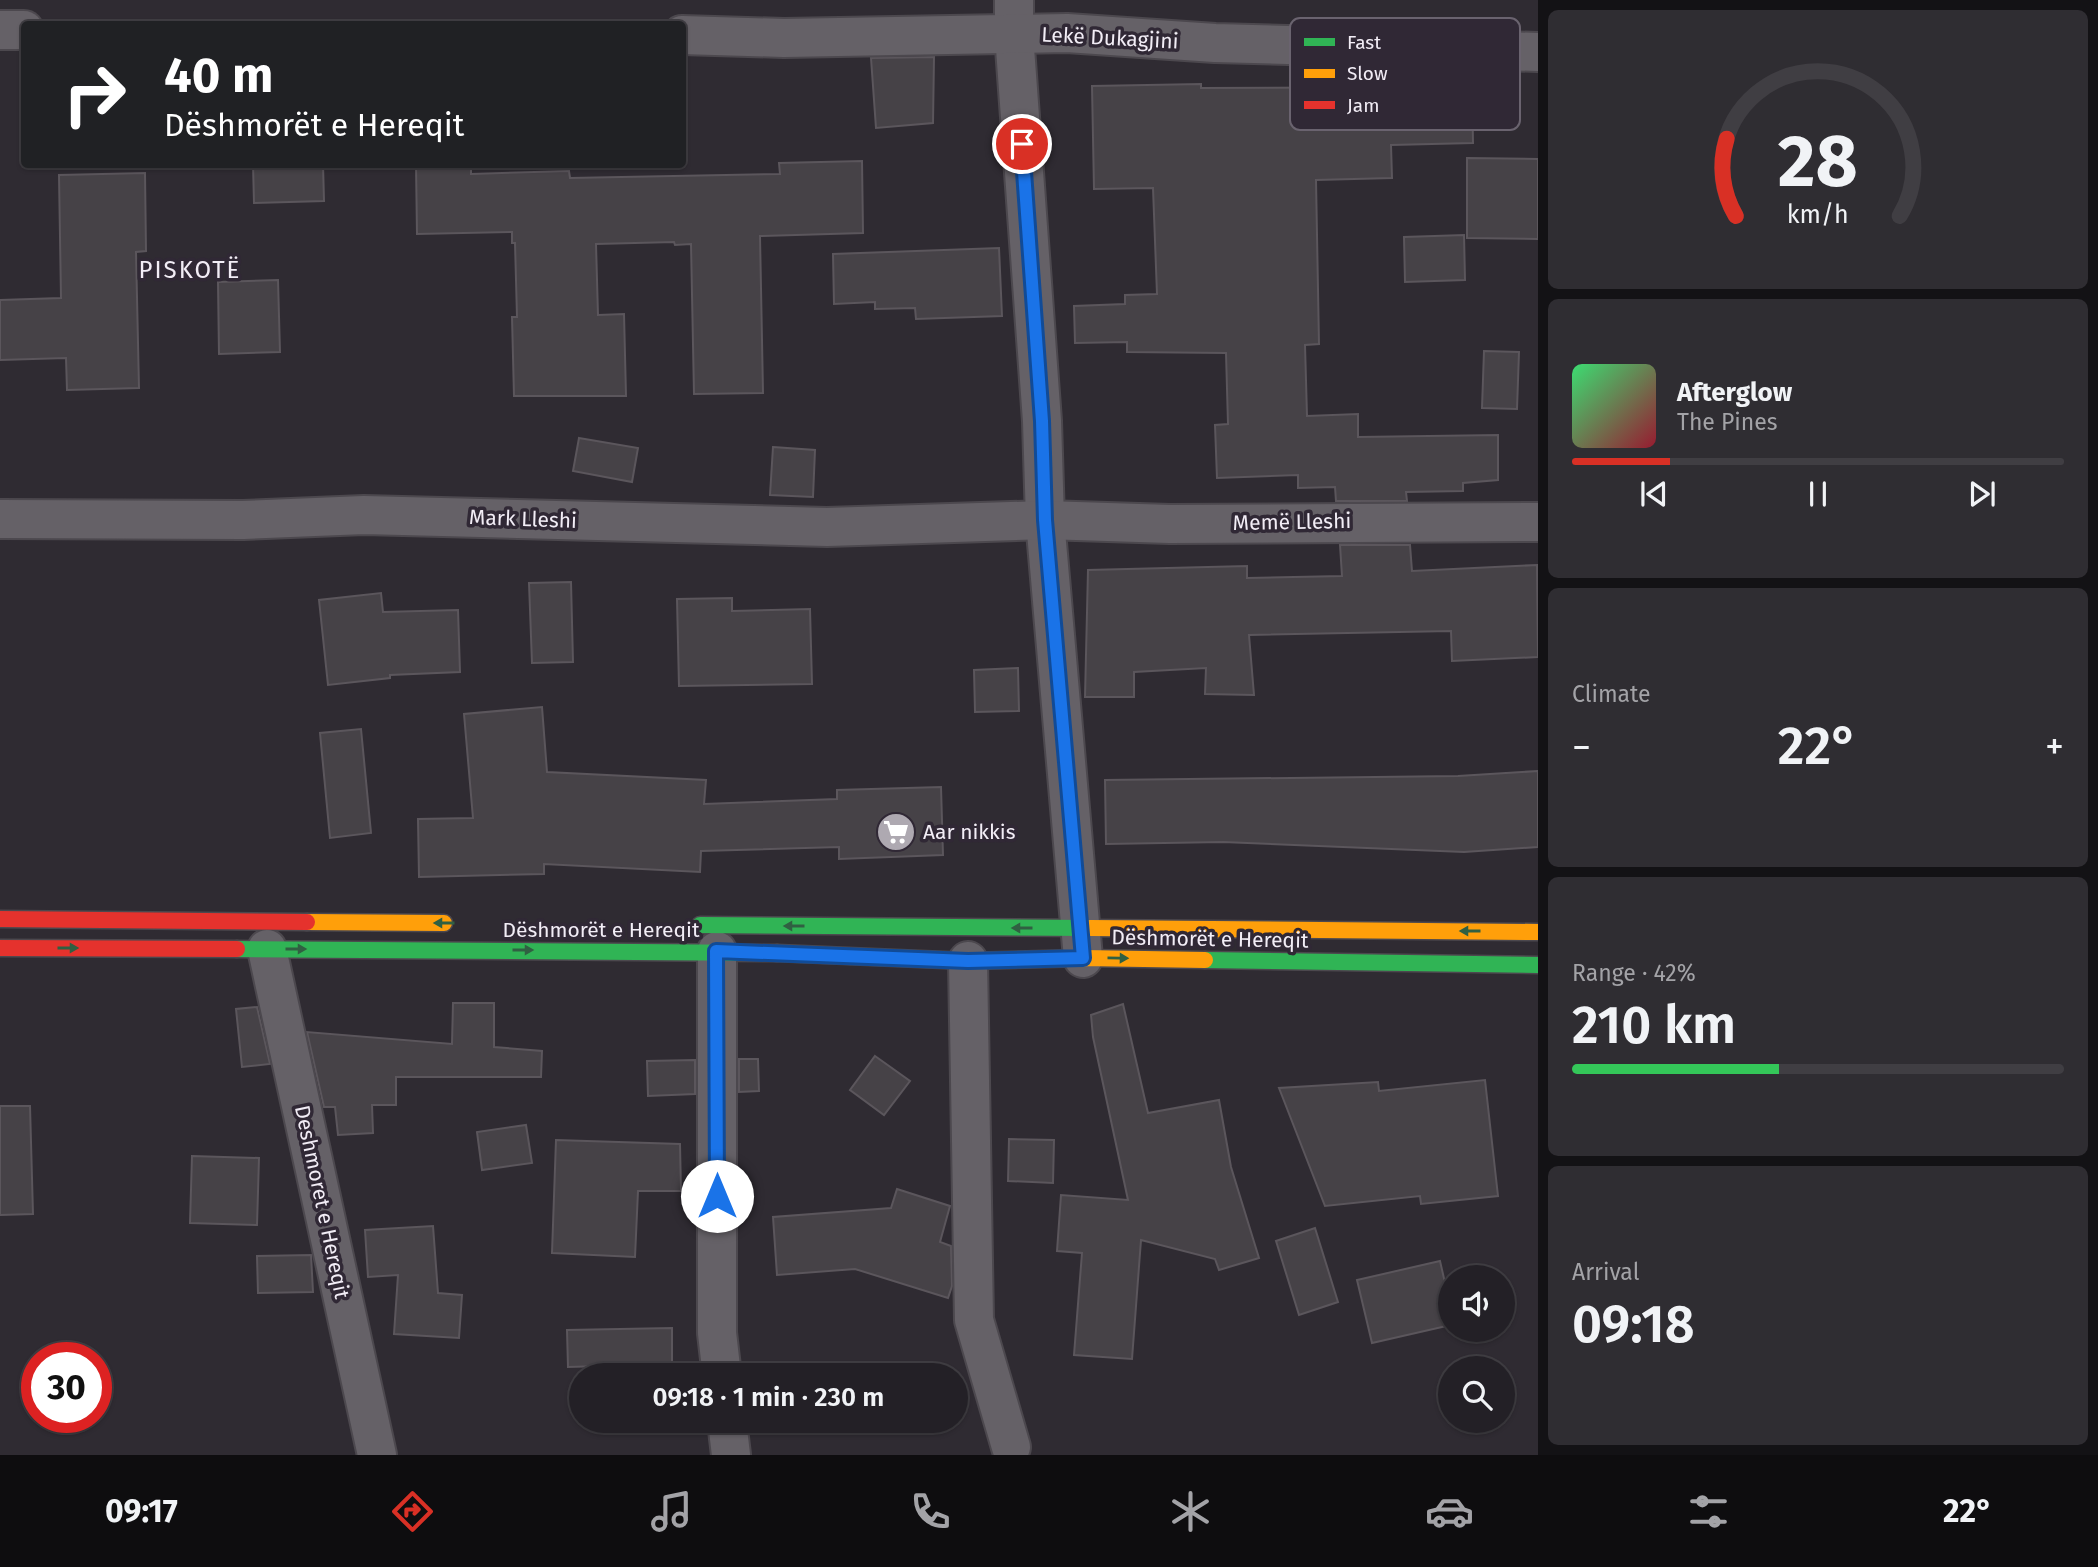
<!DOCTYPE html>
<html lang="en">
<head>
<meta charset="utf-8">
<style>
  body { margin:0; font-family:"Fira Sans",sans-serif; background:#2f2d32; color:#f1f3f6; height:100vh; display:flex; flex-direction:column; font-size:26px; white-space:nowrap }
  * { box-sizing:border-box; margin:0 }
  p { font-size:23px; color:#a3a3a7 }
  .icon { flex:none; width:38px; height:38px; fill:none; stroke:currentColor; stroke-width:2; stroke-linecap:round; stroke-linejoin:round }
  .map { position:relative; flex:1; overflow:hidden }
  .details { display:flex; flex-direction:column; gap:10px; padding:10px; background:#131215; width:560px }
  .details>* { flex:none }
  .top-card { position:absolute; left:21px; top:21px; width:665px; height:147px; border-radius:7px; box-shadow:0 2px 5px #0004,0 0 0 2px #403e43; background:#202124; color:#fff; overflow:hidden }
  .buttons { position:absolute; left:1438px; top:1265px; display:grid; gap:14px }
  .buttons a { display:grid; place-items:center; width:77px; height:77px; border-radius:50%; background:#232026; box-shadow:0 2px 5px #0004,0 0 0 2px #403e43; font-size:35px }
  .speed { position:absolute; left:21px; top:1342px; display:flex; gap:14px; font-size:35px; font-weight:700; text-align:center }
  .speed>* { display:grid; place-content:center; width:91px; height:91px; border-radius:50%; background:#232026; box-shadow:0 2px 5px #0004,0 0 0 2px #403e43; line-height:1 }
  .speed .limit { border:10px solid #d22; background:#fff; color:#111 }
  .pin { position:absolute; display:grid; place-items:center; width:60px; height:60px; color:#fff; margin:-30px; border:4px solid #fff; border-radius:50%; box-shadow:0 2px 7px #0007 }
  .me { position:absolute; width:77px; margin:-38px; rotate:0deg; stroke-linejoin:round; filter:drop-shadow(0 0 5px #0008) }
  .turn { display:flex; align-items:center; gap:24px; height:147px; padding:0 28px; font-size:32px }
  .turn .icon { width:91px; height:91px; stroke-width:2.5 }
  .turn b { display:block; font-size:49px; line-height:60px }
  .big { font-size:52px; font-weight:600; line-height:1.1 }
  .details .widget { flex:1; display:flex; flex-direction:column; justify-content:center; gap:10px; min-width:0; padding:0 24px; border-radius:10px; background:#2f2d32 }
  .details .dial { align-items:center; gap:0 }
  .dial svg { height:182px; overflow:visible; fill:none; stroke:#403e43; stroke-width:7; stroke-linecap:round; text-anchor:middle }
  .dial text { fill:#f1f3f6; stroke:none }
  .song { display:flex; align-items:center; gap:21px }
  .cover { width:84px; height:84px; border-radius:10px; background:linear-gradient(135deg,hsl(140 70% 55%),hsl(350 70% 35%)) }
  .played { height:7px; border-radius:4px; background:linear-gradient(90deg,#d93025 20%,#403e43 20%) }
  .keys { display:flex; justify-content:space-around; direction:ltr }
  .heat { display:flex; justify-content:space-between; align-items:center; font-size:38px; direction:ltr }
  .charge { height:10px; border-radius:5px; background:linear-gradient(90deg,#34c759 42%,#403e43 0) }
  .trip { position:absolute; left:569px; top:1363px; width:399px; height:70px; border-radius:35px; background:#232026; box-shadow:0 2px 5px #0004,0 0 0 2px #403e43; font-weight:600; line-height:70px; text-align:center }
  .dock { display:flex; height:112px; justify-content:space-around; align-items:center; background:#0e0d0f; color:#a3a3a7 }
  .dock .icon { width:49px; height:49px }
  .dock .selected { color:#d93025 }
  .dock b { font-size:32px; color:#f1f3f6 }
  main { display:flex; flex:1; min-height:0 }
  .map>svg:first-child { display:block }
  .building { fill:#464247; stroke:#5b565c; stroke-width:2 }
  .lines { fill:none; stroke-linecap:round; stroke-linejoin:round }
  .street-casing { stroke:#4c484e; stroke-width:42 }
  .fast-casing { stroke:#4c484e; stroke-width:19 }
  .slow-casing { stroke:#4c484e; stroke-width:19 }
  .jam-casing { stroke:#4c484e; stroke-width:19 }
  .street { stroke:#656167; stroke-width:38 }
  .fast { stroke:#30b455; stroke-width:16 }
  .slow { stroke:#ff9f0a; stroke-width:16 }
  .jam { stroke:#e5322d; stroke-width:16 }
  .oneway { fill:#306042 }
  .route-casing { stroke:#114b97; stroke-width:18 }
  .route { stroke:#1a73e8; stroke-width:12 }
  .labels { text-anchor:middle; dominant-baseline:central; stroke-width:7; stroke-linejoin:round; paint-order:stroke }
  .street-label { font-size:21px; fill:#f2edf6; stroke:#302835 }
  .poi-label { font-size:21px; fill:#f2edf6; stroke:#302835; text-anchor:start }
  .quarter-label { font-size:24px; letter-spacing:2px; fill:#f2edf6; stroke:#302835 }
  .key { fill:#302835; stroke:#6a636f; stroke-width:2 }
  .key-label { font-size:19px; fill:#f2edf6 }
</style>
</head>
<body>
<main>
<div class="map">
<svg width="1538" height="1455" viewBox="0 0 1538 1455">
  <rect width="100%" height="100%" fill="#2f2b32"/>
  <g class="building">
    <path d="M 934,57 L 933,123 L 876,128 L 871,58 Z"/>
    <path d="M 1201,84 L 1201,88 L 1472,87 L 1473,143 L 1391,145 L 1392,178 L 1316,180 L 1319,344 L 1305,345 L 1307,416 L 1358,414 L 1358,437 L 1498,435 L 1498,480 L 1463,483 L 1463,491 L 1406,492 L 1407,501 L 1336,501 L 1335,487 L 1298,488 L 1298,475 L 1217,478 L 1215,425 L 1228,424 L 1226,353 L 1127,352 L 1127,342 L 1075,343 L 1074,306 L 1125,304 L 1125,295 L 1157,294 L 1153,188 L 1094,189 L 1092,86 Z"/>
    <path d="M 1467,158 L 1538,159 L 1538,239 L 1467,238 Z"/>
    <path d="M 862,161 L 863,233 L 760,236 L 763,393 L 694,394 L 691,244 L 675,245 L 674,242 L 596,244 L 598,315 L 624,314 L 626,396 L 514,396 L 512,317 L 517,317 L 515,243 L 512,243 L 512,232 L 417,234 L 416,164 L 471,164 L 471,174 L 569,171 L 570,178 L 780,174 L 779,163 Z"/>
    <path d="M 253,164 L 323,164 L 324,201 L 254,203 Z"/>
    <path d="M 145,173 L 146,251 L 136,252 L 139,388 L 67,390 L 66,358 L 0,360 L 0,300 L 61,298 L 59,175 Z"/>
    <path d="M 1464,235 L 1465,280 L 1405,282 L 1404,237 Z"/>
    <path d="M 999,248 L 1002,316 L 916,319 L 915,308 L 875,309 L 875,302 L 834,304 L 833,254 Z"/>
    <path d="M 278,280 L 280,352 L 219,354 L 218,282 Z"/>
    <path d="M 1484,351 L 1519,352 L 1517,409 L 1482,408 Z"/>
    <path d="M 579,438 L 638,448 L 632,482 L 573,471 Z"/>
    <path d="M 773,447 L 815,450 L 813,497 L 770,495 Z"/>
    <path d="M 1340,545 L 1410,545 L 1412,571 L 1537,565 L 1538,657 L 1452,661 L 1451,631 L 1249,635 L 1254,695 L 1205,694 L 1206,668 L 1134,672 L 1134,697 L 1085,697 L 1088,570 L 1247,566 L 1247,578 L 1342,576 Z"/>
    <path d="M 571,582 L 573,662 L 532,663 L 529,583 Z"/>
    <path d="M 381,593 L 383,612 L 458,610 L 460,672 L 390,675 L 390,678 L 328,685 L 319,600 Z"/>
    <path d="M 732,598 L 732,611 L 810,609 L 812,684 L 679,686 L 677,599 Z"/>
    <path d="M 1018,668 L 1019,711 L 975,712 L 974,670 Z"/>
    <path d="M 542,707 L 547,772 L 706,780 L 704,804 L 837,799 L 837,790 L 941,787 L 943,855 L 839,859 L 839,847 L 701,851 L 700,872 L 544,864 L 544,874 L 419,877 L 418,819 L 473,818 L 464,714 Z"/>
    <path d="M 361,729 L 371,833 L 330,838 L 320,733 Z"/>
    <path d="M 1538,771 L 1538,847 L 1464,852 L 1223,842 L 1106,844 L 1105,780 L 1458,776 Z"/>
    <path d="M 453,1003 L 494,1003 L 494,1047 L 542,1051 L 541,1077 L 396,1077 L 396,1105 L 372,1105 L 373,1133 L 338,1135 L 335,1107 L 324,1107 L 307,1032 L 452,1044 Z"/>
    <path d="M 1123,1004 L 1148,1113 L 1219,1100 L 1231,1167 L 1259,1258 L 1219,1270 L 1215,1259 L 1141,1240 L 1132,1359 L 1074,1355 L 1082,1253 L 1057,1251 L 1061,1195 L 1128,1200 L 1093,1037 L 1091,1015 Z"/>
    <path d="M 257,1007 L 270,1064 L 242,1067 L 236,1009 Z"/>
    <path d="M 875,1056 L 910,1081 L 884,1115 L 850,1090 Z"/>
    <path d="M 739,1059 L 758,1059 L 759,1091 L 739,1092 Z"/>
    <path d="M 695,1060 L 695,1094 L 648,1096 L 647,1061 Z"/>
    <path d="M 1485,1080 L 1498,1196 L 1421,1204 L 1420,1196 L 1325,1206 L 1279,1088 L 1378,1082 L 1379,1091 Z"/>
    <path d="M 0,1106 L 30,1106 L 33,1214 L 0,1215 Z"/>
    <path d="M 526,1125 L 532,1163 L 482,1170 L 477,1132 Z"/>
    <path d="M 1009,1139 L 1054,1140 L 1053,1183 L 1008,1181 Z"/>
    <path d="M 556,1140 L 680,1144 L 681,1191 L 638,1191 L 635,1257 L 552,1253 Z"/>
    <path d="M 192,1156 L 259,1158 L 257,1225 L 190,1223 Z"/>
    <path d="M 897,1189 L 950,1206 L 940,1242 L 951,1246 L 952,1286 L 948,1298 L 855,1269 L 777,1275 L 773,1217 L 891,1208 Z"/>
    <path d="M 433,1226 L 438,1293 L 462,1295 L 459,1338 L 394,1334 L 398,1275 L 368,1277 L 365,1230 Z"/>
    <path d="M 1315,1228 L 1338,1302 L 1299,1315 L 1276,1241 Z"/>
    <path d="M 311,1255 L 313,1292 L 258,1293 L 257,1256 Z"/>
    <path d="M 1440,1261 L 1451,1309 L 1451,1325 L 1372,1343 L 1357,1280 Z"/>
    <path d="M 672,1328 L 672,1364 L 568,1367 L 567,1330 Z"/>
  </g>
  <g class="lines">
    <defs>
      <g id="street">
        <path d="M 1014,0 L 1014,34 L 1042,421 L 1045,520 L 1083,958"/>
        <path d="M 0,30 L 24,30"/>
        <path d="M 682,35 L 784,38 L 1067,33 L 1215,43 L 1538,52"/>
        <path d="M 0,519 L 243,520 L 364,515 L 827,527 L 1045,520 L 1170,524 L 1538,522"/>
        <path d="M 267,949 L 377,1455"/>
        <path d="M 717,951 L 717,1333 L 722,1376"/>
        <path d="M 968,961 L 974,1320 L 1011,1447"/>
        <path d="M 727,1421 L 731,1455"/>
      </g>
      <g id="fast">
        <path d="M 700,925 L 1090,928"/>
        <path d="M 237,949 L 777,953"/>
        <path d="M 1205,960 L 1538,965"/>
      </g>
      <g id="slow">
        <path d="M 307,922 L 444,923"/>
        <path d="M 1090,928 L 1538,932"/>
        <path d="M 777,953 L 968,961 L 1083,958 L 1205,960"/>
      </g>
      <g id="jam">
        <path d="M 0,919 L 307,922"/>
        <path d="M 0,948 L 237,949"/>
      </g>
    </defs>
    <use href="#street" class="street-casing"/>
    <use href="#fast" class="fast-casing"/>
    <use href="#slow" class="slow-casing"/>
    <use href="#jam" class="jam-casing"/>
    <use href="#street" class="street"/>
    <use href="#fast" class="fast"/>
    <use href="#slow" class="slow"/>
    <use href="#jam" class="jam"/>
  </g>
  <defs><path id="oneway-solid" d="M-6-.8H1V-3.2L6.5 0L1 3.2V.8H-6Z" transform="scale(1.75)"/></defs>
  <g class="oneway">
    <use href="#oneway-solid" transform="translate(444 923) rotate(-180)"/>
    <use href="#oneway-solid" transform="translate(794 926) rotate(-180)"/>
    <use href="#oneway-solid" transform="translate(1022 928) rotate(-180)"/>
    <use href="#oneway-solid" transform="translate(1470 931) rotate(-180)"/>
    <use href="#oneway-solid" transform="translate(68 948)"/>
    <use href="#oneway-solid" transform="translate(296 949)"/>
    <use href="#oneway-solid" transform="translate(523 950)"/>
    <use href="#oneway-solid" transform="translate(1118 958) rotate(1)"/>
  </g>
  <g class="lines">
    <defs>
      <path id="route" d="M 717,1196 L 716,951 L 968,961 L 1083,958 L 1045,520 L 1042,421 L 1022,144"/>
    </defs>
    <use href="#route" class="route-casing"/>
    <use href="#route" class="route"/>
  </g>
  <defs>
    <symbol id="supermarket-disc" viewBox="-11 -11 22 22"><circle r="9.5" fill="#aea9b1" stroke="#302835"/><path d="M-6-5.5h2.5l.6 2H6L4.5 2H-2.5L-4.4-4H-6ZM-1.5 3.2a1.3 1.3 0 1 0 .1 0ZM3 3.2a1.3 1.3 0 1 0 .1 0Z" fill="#fff"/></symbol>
  </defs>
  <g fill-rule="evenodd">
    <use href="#supermarket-disc" x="874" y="810" width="44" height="44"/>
  </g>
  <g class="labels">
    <g class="street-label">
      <text transform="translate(1110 38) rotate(3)">Lekë Dukagjini</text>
      <text transform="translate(523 519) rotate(2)">Mark Lleshi</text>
      <text transform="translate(1292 522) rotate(-1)">Memë Lleshi</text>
      <text x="601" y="930">Dëshmorët e Hereqit</text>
      <text transform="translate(1210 939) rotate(1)">Dëshmorët e Hereqit</text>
      <text transform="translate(322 1202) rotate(78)">Deshmoret e Hereqit</text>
    </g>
    <g class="poi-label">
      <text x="923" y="832">Aar nikkis</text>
    </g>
    <g class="quarter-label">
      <text x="190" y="270">PISKOTË</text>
    </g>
  </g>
  <rect x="1290" y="18" width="230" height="112" rx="10" class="key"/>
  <rect x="1304" y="38" width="31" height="8" fill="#30b455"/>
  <rect x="1304" y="69" width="31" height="9" fill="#ff9f0a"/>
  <rect x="1304" y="101" width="31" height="8" fill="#e5322d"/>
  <g class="key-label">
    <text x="1347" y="49">Fast</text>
    <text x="1347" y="80">Slow</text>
    <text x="1347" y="112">Jam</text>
  </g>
</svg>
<div class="buttons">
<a><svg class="icon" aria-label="sound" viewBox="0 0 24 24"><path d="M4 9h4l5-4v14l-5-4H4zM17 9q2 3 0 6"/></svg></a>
<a><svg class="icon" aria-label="search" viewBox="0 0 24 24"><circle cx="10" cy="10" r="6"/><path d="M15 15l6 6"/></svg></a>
</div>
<div class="speed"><div class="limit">30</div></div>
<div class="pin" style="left:1022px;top:144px;background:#d93025"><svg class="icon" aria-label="arrive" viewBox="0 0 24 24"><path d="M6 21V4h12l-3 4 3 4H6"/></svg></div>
<svg class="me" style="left:717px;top:1196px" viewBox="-20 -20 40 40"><circle r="19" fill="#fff"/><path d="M0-13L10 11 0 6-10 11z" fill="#1a73e8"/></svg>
<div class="trip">09:18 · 1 min · 230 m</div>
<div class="top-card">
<div class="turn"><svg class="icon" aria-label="right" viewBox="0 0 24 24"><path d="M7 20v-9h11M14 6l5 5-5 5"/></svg><div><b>40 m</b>Dëshmorët e Hereqit</div></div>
</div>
</div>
<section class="details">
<div class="widget dial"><svg viewBox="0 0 100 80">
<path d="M14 69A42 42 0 1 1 86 69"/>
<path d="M14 69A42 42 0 0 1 10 35" stroke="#d93025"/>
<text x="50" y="56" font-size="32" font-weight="700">28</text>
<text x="50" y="72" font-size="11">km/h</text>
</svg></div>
<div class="widget">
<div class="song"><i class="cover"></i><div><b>Afterglow</b><p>The Pines</p></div></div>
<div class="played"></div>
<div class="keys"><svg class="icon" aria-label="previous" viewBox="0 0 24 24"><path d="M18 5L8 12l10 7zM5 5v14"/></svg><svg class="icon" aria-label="pause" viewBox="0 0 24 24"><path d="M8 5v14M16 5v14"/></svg><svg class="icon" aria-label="next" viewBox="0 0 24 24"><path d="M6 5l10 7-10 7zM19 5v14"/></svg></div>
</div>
<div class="widget"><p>Climate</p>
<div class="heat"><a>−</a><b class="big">22°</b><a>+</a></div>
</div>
<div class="widget"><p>Range · 42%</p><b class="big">210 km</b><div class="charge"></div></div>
<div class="widget"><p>Arrival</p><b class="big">09:18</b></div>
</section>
</main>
<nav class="dock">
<b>09:17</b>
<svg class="icon selected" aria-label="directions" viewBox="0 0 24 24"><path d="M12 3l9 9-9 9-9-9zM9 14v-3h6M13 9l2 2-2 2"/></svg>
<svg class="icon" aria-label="music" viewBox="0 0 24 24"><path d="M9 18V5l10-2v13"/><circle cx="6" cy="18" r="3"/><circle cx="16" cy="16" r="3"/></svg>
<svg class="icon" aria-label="phone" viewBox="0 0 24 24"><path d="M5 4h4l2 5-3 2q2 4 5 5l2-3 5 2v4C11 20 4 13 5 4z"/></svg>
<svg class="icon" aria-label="climate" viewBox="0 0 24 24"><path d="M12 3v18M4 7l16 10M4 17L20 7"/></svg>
<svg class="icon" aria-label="car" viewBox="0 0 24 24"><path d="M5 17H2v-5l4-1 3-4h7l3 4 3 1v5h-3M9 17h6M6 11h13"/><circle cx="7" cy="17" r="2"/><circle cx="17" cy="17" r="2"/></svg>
<svg class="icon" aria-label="filters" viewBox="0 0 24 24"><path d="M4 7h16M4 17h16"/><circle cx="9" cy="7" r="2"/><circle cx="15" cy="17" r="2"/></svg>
<b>22°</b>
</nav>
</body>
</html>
